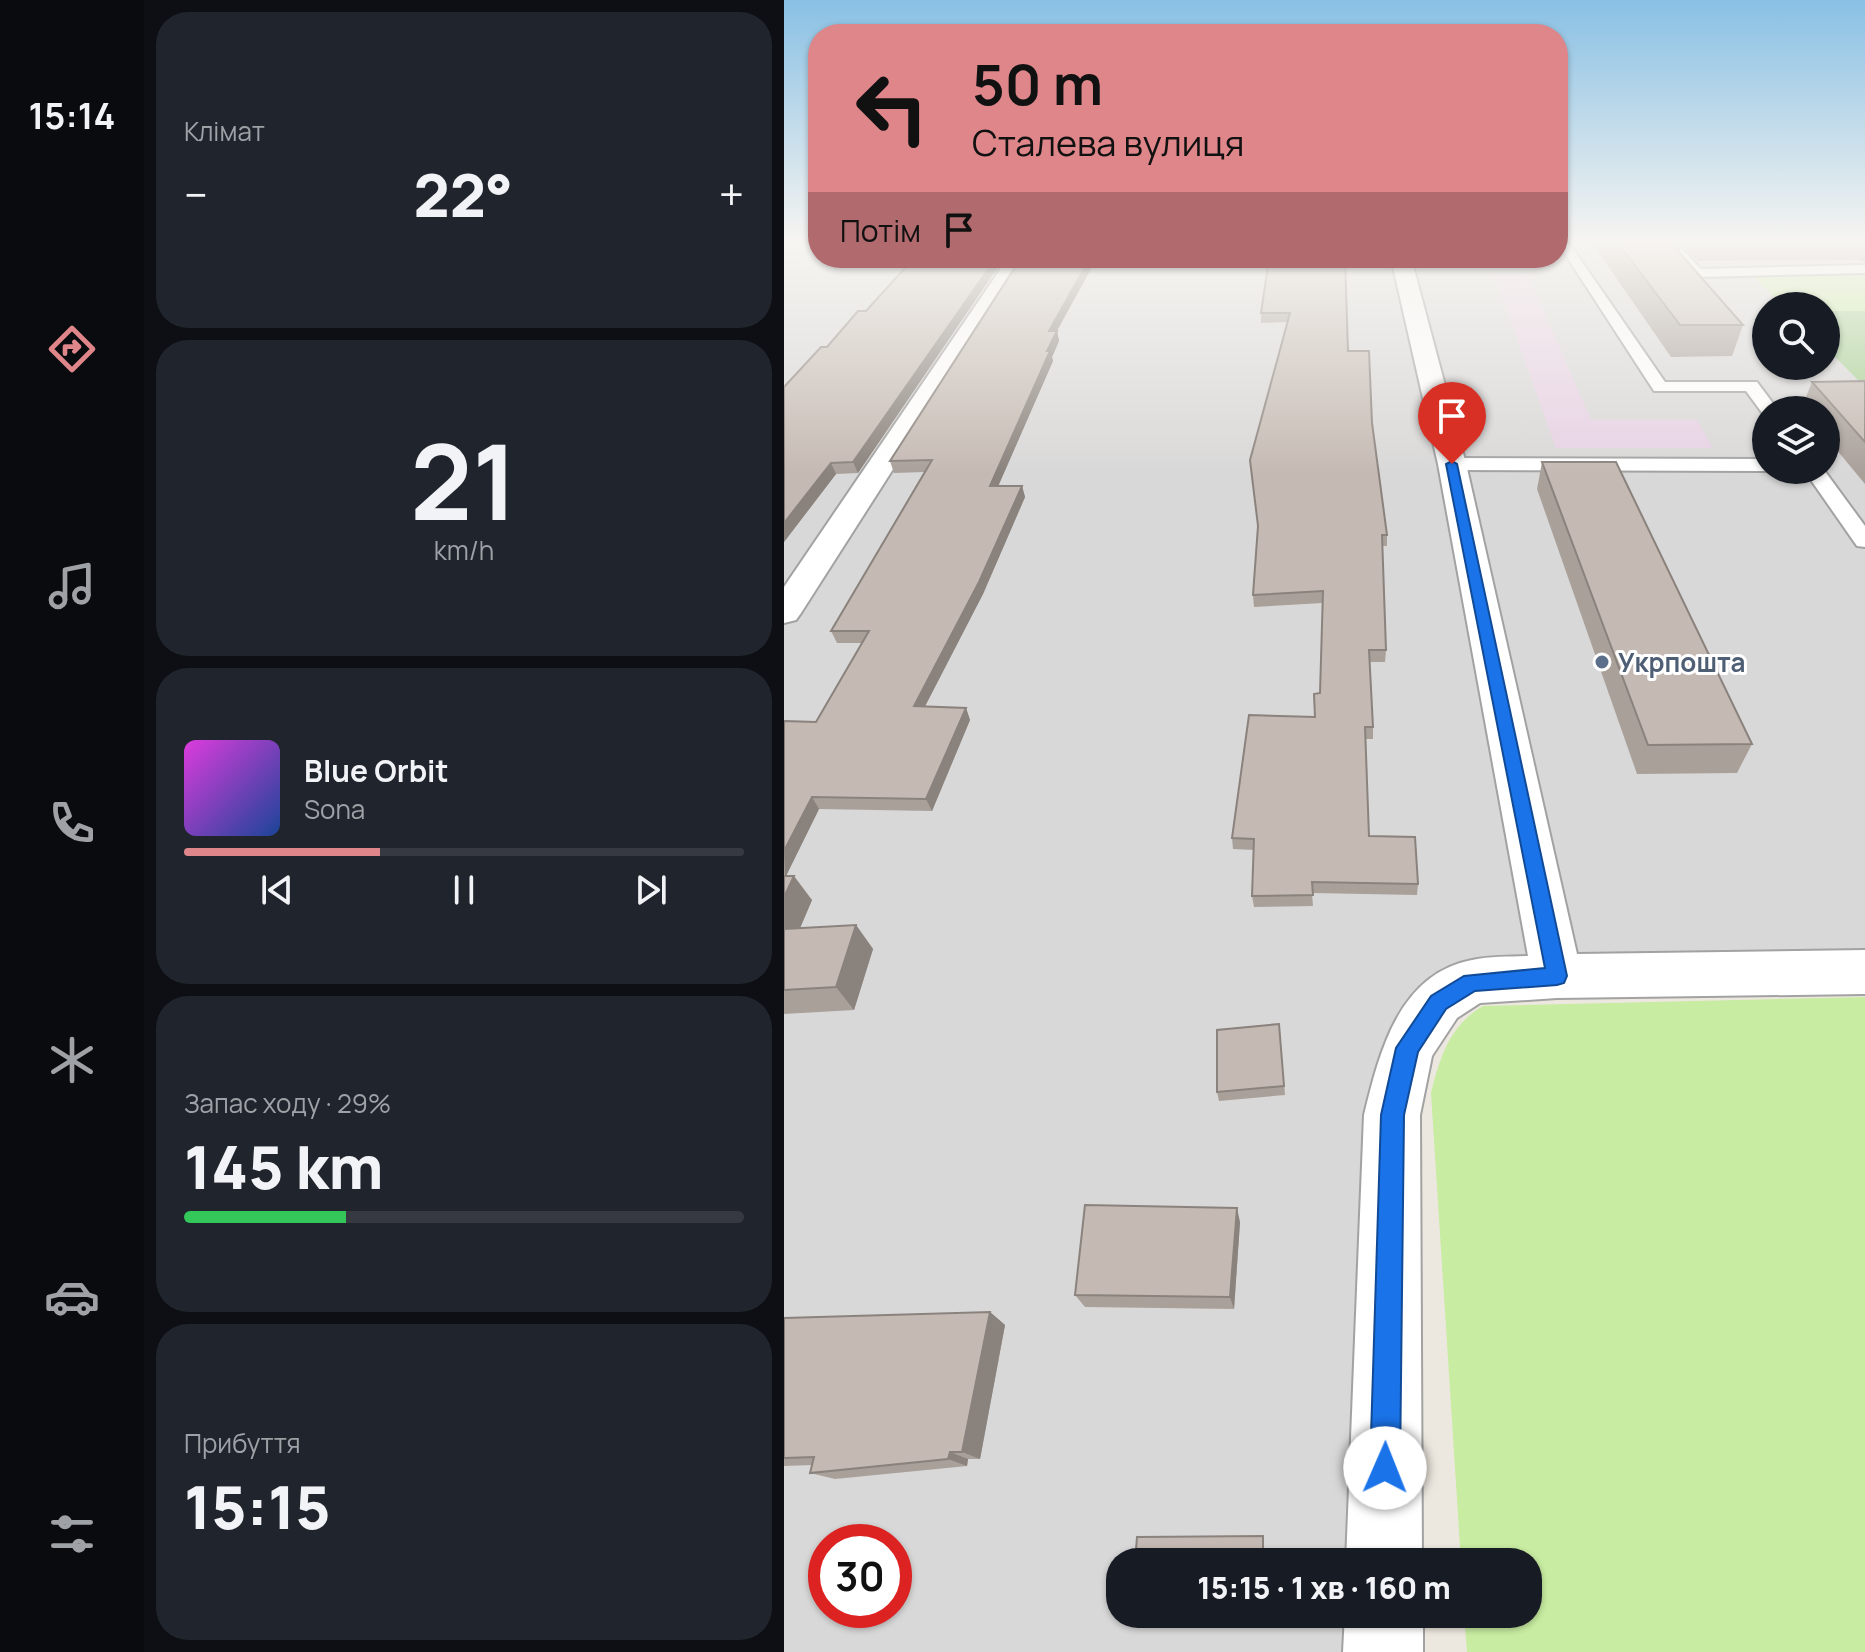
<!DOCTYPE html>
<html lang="uk">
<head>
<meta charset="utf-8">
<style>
  body { margin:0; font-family:Manrope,sans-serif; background:#20242c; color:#f1f3f6; height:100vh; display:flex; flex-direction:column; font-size:30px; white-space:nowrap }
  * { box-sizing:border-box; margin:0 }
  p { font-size:26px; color:#9ea1a6 }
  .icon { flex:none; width:44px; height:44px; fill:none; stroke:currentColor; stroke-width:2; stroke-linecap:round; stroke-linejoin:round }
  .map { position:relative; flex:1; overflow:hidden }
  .sheet { display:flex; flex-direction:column; gap:12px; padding:12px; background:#0d0f14; width:640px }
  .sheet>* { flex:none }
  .banner { position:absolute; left:24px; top:24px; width:760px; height:244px; border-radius:32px; box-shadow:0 2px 6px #0004; background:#de868a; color:#111; overflow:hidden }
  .tools { position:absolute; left:968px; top:292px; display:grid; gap:16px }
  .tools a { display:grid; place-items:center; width:88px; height:88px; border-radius:50%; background:#171b24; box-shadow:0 2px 6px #0004; font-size:40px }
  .speed { position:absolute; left:24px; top:1524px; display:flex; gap:16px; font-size:40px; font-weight:700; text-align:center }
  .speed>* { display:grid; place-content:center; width:104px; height:104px; border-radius:50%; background:#171b24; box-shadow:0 2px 6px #0004; line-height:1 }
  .speed .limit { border:12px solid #d22; background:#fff; color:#111 }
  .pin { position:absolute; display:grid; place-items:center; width:68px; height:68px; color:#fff; margin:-82px -34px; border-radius:50% 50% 50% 0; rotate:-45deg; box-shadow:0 0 8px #0007 }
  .pin .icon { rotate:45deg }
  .me { position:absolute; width:88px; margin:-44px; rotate:1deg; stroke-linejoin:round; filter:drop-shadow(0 0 6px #0008) }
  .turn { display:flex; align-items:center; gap:28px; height:168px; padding:0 32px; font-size:36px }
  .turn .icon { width:104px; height:104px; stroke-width:2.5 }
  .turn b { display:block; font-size:56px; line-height:68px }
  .then { display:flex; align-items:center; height:76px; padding:0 32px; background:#0003; gap:16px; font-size:30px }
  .big { font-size:60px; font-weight:800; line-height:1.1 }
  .sheet .tile { flex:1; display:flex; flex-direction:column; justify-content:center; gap:12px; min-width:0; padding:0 28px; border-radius:32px; background:#20242c }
  .sheet .dial { align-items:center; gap:0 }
  .dial b { font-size:104px; line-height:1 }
  .song { display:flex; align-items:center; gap:24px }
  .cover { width:96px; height:96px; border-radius:12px; background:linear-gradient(135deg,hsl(300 70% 55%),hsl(220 70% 35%)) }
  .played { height:8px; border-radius:4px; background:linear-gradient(90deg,#de868a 35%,#363941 35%) }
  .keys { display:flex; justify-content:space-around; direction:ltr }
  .heat { display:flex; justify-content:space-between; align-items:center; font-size:44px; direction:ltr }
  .charge { height:12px; border-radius:6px; background:linear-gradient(90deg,#34c759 29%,#363941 0) }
  .trip { position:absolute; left:322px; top:1548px; width:436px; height:80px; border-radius:32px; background:#171b24; box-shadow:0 2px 6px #0004; font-weight:800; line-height:80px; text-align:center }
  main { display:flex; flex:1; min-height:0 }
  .dock { display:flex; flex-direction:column; width:144px; justify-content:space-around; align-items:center; background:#090b0e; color:#9ea1a6 }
  .dock .icon { width:56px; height:56px }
  .dock .current { color:#de868a }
  .dock b { font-size:36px; color:#f1f3f6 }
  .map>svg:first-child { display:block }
  .residential { fill:#d9d8d8; fill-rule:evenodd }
  .industrial { fill:#e7d1e4 }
  .grass { fill:#c8eca1 }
  .forest { fill:#a5d091 }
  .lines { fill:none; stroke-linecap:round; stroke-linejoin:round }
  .lane-casing { stroke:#a2a2a2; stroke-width:4 }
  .street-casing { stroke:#a2a2a2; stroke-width:4 }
  .lane { fill:#fff; fill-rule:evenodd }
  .street { fill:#fff; fill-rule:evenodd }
  .wall { fill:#a9a09a }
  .shaded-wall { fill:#8a827d }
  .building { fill:#c5bab3; stroke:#8a827d; stroke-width:2 }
  .route { fill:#1a73e8; stroke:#114b97; stroke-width:2 }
  .service-dot { fill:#5c6f8a; stroke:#fff; stroke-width:3 }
  .labels { text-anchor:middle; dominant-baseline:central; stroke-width:6; stroke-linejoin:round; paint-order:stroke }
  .service-label { font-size:26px; font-weight:bold; fill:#4e5e75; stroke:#fff; text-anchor:start }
</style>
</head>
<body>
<main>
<nav class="dock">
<b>15:14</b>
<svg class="icon current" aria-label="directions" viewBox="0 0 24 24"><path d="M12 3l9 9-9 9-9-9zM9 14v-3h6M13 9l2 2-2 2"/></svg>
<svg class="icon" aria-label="music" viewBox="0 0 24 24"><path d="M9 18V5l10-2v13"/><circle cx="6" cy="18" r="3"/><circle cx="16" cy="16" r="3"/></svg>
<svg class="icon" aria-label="phone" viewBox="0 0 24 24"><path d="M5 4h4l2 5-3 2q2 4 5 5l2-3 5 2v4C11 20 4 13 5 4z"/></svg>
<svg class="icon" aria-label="climate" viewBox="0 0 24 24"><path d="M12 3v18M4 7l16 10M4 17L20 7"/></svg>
<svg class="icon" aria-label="car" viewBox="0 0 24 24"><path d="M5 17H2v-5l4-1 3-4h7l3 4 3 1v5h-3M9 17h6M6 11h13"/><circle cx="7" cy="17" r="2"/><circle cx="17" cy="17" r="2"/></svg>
<svg class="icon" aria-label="filters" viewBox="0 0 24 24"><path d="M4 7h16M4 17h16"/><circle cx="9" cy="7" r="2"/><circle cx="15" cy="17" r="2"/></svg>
</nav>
<section class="sheet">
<div class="tile"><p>Клімат</p>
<div class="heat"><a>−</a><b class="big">22°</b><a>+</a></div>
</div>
<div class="tile dial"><b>21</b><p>km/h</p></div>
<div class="tile">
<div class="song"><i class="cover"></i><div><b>Blue Orbit</b><p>Sona</p></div></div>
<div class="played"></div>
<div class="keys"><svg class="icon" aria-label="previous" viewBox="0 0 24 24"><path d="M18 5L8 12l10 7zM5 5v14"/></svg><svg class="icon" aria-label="pause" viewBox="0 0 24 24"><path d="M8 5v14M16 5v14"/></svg><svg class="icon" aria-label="next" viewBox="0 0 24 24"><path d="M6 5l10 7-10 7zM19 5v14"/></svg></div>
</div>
<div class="tile"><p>Запас ходу · 29%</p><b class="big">145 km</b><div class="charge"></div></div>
<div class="tile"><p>Прибуття</p><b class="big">15:15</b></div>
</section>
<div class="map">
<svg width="1081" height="1652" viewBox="0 0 1081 1652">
  <rect width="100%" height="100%" fill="#ede8df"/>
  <path class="residential" d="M 0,243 L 34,243 L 34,258 L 774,258 L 774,243 L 1081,243 L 1081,972 L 687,982 L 623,1048 L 600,1562 L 336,1562 L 336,1614 L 600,1614 L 599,1652 L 0,1652 ZM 982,306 L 1042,306 L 1042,366 L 982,366 ZM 982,410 L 1042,410 L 1042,470 L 982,470 ZM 42,1542 L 110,1542 L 110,1610 L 42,1610 Z"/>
  <path class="industrial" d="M 710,274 L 744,274 L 807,420 L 913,420 L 929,448 L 772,448 Z"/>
  <g class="grass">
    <path d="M 1066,273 L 1081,277 L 1081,311 L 1042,311 L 1042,306 L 1000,306 L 968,275 Z"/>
    <path d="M 1081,997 L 1081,1652 L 683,1652 L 680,1614 L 744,1614 L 744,1562 L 677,1562 L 647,1093 C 656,1057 666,1025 699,1006 Z"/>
  </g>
  <path class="forest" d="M 1042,311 L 1081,311 L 1081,387 L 1042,348 Z"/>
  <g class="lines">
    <defs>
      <g id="lane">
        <path d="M 774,243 L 785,243 L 881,382 L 973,382 L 994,410 L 982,410 L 982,415 L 979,414 L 962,391 L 870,391 Z"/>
        <path d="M 879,243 L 892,243 L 917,269 L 1081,265 L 1081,273 L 913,277 Z"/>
        <path d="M 668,458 L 982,459 L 982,470 L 985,470 L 982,471 L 668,470 L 661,468 L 658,464 Z"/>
        <path d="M 1020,470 L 1040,470 L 1081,526 L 1081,547 L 1073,546 Z"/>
      </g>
      <g id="street">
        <path d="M 224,258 L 244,258 L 17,613 L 12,620 L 0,623 L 0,587 Z"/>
        <path d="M 607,258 L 627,258 L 682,464 L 793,954 L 1081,950 L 1081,994 L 773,998 L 696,1003 L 673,1018 L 648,1056 L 636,1115 L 638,1562 L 562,1562 L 580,1115 C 595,1054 614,974 688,960 C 706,956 726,957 744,956 L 654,464 Z"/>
        <path d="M 561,1614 L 639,1614 L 639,1652 L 559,1652 Z"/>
      </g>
    </defs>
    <use href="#lane" class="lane-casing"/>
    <use href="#street" class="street-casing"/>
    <use href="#lane" class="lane"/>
    <use href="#street" class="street"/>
  </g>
  <g class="wall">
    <path d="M 808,243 L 1081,243 L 1081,262 L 1073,260 L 914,261 L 898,245 L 896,253 L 959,325 L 948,356 L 887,357 Z"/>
    <path d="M 130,258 L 220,258 L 74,473 L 52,474 L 0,542 L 0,387 L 82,311 Z"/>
    <path d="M 313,258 L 273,331 L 275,341 L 268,357 L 269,361 L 214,486 L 238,486 L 241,497 L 199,594 L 141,706 L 182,708 L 186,720 L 148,811 L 35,809 L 2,876 L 28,900 L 16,928 L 72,925 L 89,949 L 70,1010 L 0,1014 L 0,721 L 32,722 L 78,643 L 53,643 L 47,631 L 141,472 L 110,473 L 106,461 Z"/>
    <path d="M 503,265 L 564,351 L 588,423 L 603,535 L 603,546 L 598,546 L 602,650 L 601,662 L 586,662 L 589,727 L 589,739 L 581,739 L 585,836 L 634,884 L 633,895 L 528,893 L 529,906 L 470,907 L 468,896 L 470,850 L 449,849 L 448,838 L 531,717 L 536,693 L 539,603 L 470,607 L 469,595 L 504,322 L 477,323 L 477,313 Z"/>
    <path d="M 1081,381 L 1081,484 L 1042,437 L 1042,410 L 1020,410 L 1018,407 L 1028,382 Z"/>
    <path d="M 758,462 L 968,744 L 953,773 L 853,774 L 753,489 Z"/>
    <path d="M 495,1024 L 501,1095 L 435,1101 L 433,1092 Z"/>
    <path d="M 456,1222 L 450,1309 L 301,1307 L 291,1295 Z"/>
    <path d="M 206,1312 L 221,1325 L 196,1459 L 184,1459 L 183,1466 L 51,1479 L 26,1473 L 28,1465 L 0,1466 L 0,1318 Z"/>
  </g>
  <g class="shaded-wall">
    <path d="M 212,258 L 220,258 L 74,473 L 69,462 Z"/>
    <path d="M 306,258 L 313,258 L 267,341 L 265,331 Z"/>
    <path d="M 273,331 L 275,341 L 268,357 L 269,361 L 209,498 L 206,486 L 263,351 Z"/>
    <path d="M 47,463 L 52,474 L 0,542 L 0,523 Z"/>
    <path d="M 238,486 L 241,497 L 199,594 L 135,718 L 130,706 Z"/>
    <path d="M 182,708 L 186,720 L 148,811 L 142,799 Z"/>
    <path d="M 28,797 L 35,809 L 1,878 L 0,851 Z"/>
    <path d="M 10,876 L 28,900 L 5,954 L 0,948 L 0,897 Z"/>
    <path d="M 72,925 L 89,949 L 70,1010 L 52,987 Z"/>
    <path d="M 453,1208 L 456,1222 L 450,1309 L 446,1297 Z"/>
    <path d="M 206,1312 L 221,1325 L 196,1459 L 178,1452 Z"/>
    <path d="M 166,1452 L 184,1459 L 183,1466 L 164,1459 Z"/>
    <path d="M 479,1536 L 480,1537 L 480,1562 L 479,1562 Z"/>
  </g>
  <g class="building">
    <path d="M 834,243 L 887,243 L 959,325 L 896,325 Z"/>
    <path d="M 130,258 L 212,258 L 69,462 L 47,463 L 0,523 L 0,387 L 37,347 L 43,347 L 74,311 L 82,311 Z"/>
    <path d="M 237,258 L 306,258 L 265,331 L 273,331 L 263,351 L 266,351 L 206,486 L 238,486 L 195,582 L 130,706 L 182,708 L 142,799 L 28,797 L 0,851 L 0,721 L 32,722 L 85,631 L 47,631 L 148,460 L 106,461 Z"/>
    <path d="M 503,258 L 561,258 L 564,351 L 585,351 L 588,423 L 603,535 L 598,535 L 602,650 L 585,650 L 589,727 L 581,727 L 585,836 L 631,837 L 634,884 L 528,882 L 529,895 L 468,896 L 470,839 L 448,838 L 465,715 L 531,717 L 530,694 L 536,693 L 539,591 L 469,595 L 474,526 L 466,460 L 506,313 L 477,313 L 484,265 L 503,265 Z"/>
    <path d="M 1081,381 L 1081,442 L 1028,382 Z"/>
    <path d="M 758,462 L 832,462 L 968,744 L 864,745 Z"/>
    <path d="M 0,876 L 10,876 L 0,897 Z"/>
    <path d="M 72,925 L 52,987 L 0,990 L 0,929 Z"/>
    <path d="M 495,1024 L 500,1086 L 433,1092 L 433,1030 Z"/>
    <path d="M 301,1205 L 453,1208 L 446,1297 L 291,1295 Z"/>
    <path d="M 206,1312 L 178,1452 L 166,1452 L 164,1459 L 26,1473 L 30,1457 L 0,1458 L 0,1318 Z"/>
    <path d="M 479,1536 L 479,1562 L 351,1562 L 353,1537 Z"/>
    <path d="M 346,1614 L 478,1614 L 478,1622 L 346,1623 Z"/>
  </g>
  <linearGradient id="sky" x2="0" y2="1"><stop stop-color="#89c0e4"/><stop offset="0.51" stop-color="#f7f5f1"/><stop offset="1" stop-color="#f7f5f1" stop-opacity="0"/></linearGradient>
  <rect width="1081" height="474" fill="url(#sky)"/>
  <path class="route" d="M 668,461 L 673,464 L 783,976 L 780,983 L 773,985 L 691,991 L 662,1009 L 634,1052 L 620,1115 L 616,1468 L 611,1478 L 601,1483 L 591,1478 L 586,1468 L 597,1115 L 612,1048 L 647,996 L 680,976 L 761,968 L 662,464 Z"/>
  <circle class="service-dot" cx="818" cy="662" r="8"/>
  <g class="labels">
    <g class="service-label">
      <text x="834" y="662">Укрпошта</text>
    </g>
  </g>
</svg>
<div class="tools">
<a><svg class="icon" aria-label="search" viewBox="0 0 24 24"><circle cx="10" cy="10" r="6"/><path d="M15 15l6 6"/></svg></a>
<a><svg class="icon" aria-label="layers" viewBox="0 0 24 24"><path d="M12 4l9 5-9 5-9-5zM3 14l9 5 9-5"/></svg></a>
</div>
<div class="speed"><div class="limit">30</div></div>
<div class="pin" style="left:668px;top:464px;background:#d93025"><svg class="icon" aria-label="arrive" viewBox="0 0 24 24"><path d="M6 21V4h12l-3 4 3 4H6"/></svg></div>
<svg class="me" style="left:601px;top:1468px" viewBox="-20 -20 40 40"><circle r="19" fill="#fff"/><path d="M0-13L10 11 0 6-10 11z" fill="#1a73e8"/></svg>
<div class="trip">15:15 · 1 хв · 160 m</div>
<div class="banner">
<div class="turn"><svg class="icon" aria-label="left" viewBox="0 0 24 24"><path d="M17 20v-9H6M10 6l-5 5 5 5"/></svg><div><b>50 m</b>Сталева вулиця</div></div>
<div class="then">Потім<svg class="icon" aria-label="arrive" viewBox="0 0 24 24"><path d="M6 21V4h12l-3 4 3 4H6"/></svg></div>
</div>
</div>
</main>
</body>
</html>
